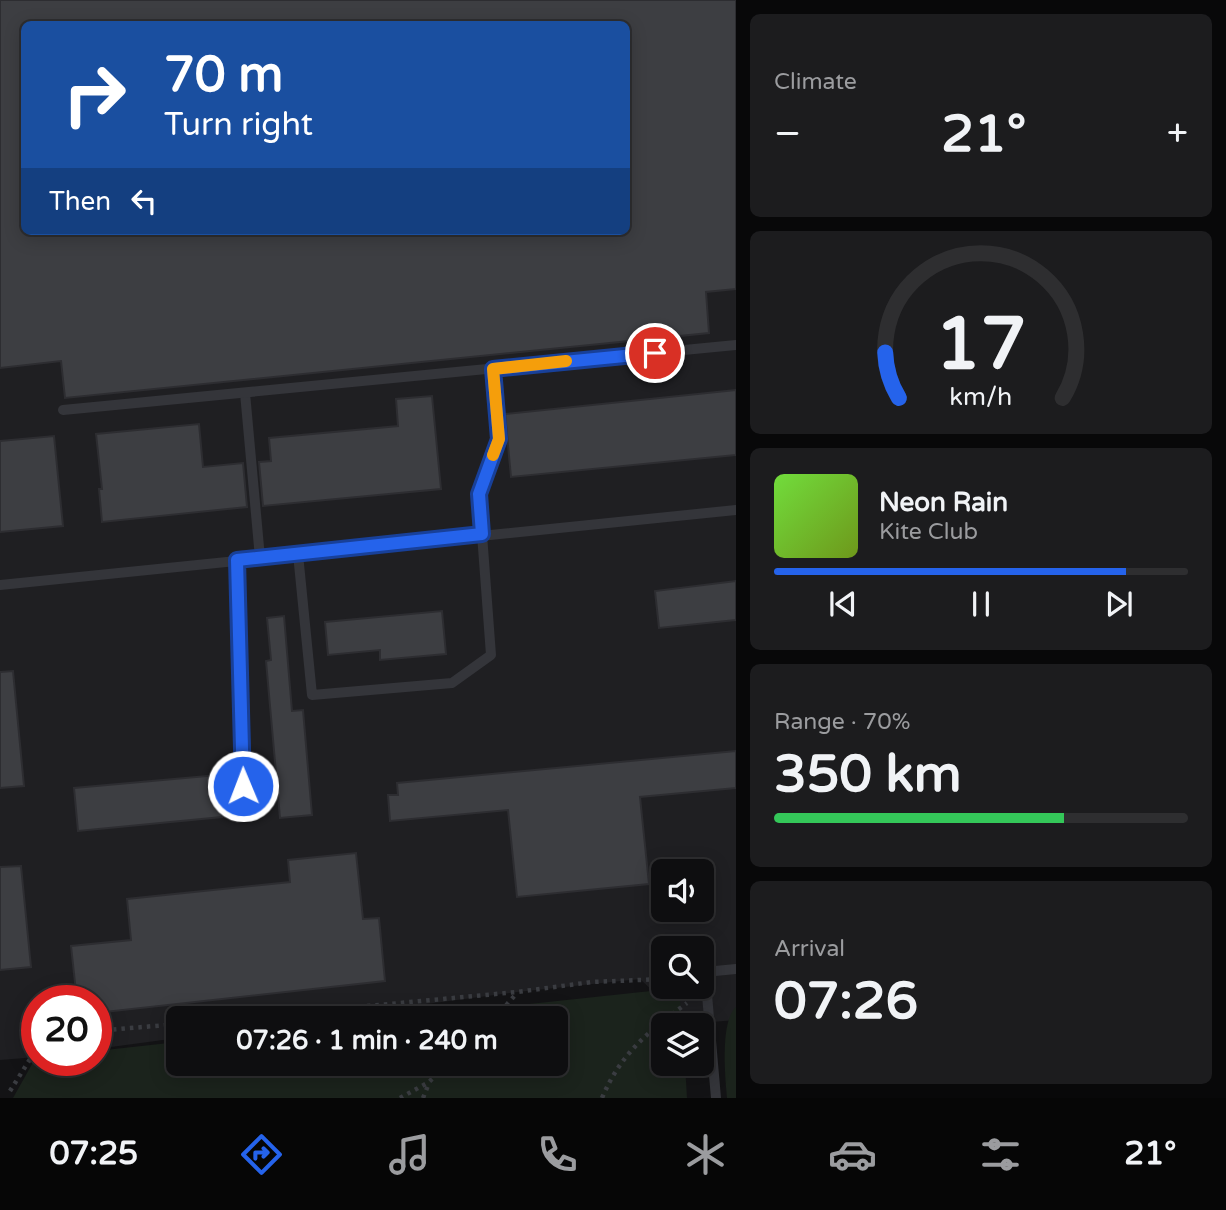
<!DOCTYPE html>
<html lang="en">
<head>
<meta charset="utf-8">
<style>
  body { margin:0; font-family:"Varela Round",sans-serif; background:#1c1c1e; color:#f1f3f6; height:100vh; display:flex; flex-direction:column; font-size:26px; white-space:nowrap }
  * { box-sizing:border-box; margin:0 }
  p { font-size:23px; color:#9b9c9f }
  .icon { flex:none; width:38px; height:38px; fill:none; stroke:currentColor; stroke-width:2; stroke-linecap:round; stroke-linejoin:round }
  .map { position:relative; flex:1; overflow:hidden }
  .sheet { display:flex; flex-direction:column; gap:14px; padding:14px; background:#080809; width:490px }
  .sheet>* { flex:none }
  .banner { position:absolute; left:21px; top:21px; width:609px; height:214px; border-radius:10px; box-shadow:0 4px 18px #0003,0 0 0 2px #2e2e30; background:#1a4fa0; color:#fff; overflow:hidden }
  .buttons { position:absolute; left:651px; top:859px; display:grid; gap:14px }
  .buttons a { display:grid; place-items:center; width:63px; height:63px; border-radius:10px; background:#0e0e10; box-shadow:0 4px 18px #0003,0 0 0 2px #2e2e30; font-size:35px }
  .speed { position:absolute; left:21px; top:985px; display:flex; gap:14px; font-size:35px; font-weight:700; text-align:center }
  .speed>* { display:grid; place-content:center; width:91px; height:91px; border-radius:50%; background:#0e0e10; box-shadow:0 4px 18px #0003,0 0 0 2px #2e2e30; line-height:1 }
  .speed .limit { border:10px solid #d22; background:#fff; color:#111 }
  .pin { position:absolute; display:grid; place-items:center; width:60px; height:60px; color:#fff; margin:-30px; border:4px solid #fff; border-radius:50%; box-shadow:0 2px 7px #0007 }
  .me { position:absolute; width:77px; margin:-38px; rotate:359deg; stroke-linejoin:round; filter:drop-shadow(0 0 5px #0008) }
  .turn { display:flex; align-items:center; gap:24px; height:147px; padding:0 28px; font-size:32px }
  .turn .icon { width:91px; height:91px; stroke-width:2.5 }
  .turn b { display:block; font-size:49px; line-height:60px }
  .then { display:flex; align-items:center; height:66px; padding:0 28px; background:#0003; gap:14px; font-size:26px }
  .big { font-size:52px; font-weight:700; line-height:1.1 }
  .sheet .tile { flex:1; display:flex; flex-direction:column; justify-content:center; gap:10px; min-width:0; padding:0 24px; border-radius:10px; background:#1c1c1e }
  .sheet .dial { align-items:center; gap:0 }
  .dial svg { height:182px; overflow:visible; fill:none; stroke:#2e2e30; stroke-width:7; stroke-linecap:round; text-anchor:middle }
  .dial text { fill:#f1f3f6; stroke:none }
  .song { display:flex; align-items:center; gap:21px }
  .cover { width:84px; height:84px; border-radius:10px; background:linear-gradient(135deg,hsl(100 70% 55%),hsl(80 70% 35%)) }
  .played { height:7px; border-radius:4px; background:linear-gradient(90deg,#2563eb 85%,#2e2e30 85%) }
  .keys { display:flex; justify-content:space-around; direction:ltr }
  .heat { display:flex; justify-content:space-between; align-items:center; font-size:38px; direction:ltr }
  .charge { height:10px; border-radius:5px; background:linear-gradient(90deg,#34c759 70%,#2e2e30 0) }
  .trip { position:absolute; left:166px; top:1006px; width:402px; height:70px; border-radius:10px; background:#0e0e10; box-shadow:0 4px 18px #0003,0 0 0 2px #2e2e30; font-weight:700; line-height:70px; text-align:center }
  .menu { display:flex; height:112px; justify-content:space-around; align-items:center; background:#060606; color:#9b9c9f }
  .menu .icon { width:49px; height:49px }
  .menu .active { color:#2563eb }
  .menu b { font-size:32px; color:#f1f3f6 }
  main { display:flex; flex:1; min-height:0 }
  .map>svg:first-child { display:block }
  .built { fill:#1f1f22; fill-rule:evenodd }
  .green { fill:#1b231c }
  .building { fill:#3d3e42; stroke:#2d2d31; stroke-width:2; fill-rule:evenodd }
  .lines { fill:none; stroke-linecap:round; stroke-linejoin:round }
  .path { stroke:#3a3c41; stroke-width:4.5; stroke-dasharray:3.5 5; stroke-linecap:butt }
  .lane { stroke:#34353a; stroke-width:10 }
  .route-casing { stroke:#184099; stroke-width:18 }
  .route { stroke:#2563eb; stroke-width:12 }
  .slow { stroke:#f59e0b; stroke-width:12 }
</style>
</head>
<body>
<main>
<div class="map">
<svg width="736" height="1098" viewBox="0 0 736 1098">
  <rect width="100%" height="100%" fill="#131315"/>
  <path class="built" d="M 0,0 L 736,0 L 736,1020 L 688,1024 L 640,979 L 517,992 L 320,1018 L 178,1018 L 178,1038 L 96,1049 L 96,1001 L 37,1001 L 37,1057 L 0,1060 ZM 24,24 L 626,24 L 626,231 L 24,231 ZM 663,872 L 702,872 L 702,910 L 663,910 ZM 663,948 L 702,948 L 702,987 L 663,987 Z"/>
  <g class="green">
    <path d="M 679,988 L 682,1025 L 663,1026 L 663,1064 L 685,1064 L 687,1098 L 13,1098 L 36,1057 L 37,1060 L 96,1060 L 96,1051 L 178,1042 L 178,1064 L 556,1064 L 556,1018 L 396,1018 Z"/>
    <path d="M 736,1007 L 736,1098 L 727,1098 C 725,1077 720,1021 736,1007 Z"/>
  </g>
  <g class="building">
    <path d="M 0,0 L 736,0 L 736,289 L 706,292 L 709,333 L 65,398 L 61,361 L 0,368 ZM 24,24 L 626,24 L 626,231 L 24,231 Z"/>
    <path d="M 736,390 L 736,455 L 511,477 L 505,414 Z"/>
    <path d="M 432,396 L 441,489 L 263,506 L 259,462 L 271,461 L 269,438 L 398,426 L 396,399 Z"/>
    <path d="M 199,424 L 203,467 L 243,463 L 247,507 L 102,522 L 99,489 L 102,489 L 96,434 Z"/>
    <path d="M 54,436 L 63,526 L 0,532 L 0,441 Z"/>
    <path d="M 736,581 L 736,620 L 659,628 L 655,591 Z"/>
    <path d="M 442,611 L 446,654 L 380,660 L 380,650 L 328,655 L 325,622 Z"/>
    <path d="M 284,616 L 292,711 L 303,710 L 312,815 L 280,818 L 266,661 L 271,660 L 267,618 Z"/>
    <path d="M 13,671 L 24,786 L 0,788 L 0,672 Z"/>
    <path d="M 736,751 L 736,788 L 640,797 L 649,884 L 517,897 L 508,810 L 390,821 L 388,795 L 398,795 L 397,783 Z"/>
    <path d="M 218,775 L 222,817 L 78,831 L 74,788 Z"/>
    <path d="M 356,853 L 363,919 L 379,918 L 385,981 L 96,1013 L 96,1001 L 77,1001 L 71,946 L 131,940 L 127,899 L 290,882 L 288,860 Z"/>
    <path d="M 21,866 L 31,967 L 0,970 L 0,867 Z"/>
  </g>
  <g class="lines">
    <g class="path">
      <path d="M 240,1018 L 517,992 L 592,982 L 663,979"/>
      <path d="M 495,1018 L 517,993"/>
      <path d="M 96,1031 L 178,1024"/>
      <path d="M 10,1091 L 37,1048"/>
      <path d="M 400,1098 L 429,1082 L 447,1064"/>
      <path d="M 423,1098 L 429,1083"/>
      <path d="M 602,1098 C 621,1053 648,1032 687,1003"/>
    </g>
    <g class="lane">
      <path d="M 245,393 L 260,558"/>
      <path d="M 63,410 L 736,345"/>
      <path d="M 298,554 L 312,695 L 452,683 L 491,655 L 479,494 L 499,439 L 493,369"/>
      <path d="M 237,560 L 243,786"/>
      <path d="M 0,585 L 736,510"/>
      <path d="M 716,1098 L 705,972 L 736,969"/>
    </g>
  </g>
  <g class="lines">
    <defs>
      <path id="route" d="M 243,786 L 237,560 L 482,534 L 479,494 L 499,439 L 493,369 L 655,353"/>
    </defs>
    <use href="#route" class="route-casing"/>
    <use href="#route" class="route"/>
    <path class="slow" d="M 493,455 L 499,439 L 493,369 L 566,361"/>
  </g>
</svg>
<div class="buttons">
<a><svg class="icon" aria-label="sound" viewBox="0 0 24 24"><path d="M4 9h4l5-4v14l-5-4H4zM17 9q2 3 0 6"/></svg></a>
<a><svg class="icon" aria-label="search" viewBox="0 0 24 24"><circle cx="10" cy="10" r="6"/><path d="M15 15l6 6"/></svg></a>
<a><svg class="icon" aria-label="layers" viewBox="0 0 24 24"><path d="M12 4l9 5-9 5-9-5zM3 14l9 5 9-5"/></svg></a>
</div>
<div class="speed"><div class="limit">20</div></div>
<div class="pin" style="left:655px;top:353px;background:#d93025"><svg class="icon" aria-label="arrive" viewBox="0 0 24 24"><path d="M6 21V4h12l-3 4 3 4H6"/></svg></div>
<svg class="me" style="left:243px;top:786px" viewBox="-20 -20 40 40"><circle r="17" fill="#2563eb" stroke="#fff" stroke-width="3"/><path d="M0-11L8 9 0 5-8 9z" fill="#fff"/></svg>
<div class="trip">07:26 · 1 min · 240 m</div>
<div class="banner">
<div class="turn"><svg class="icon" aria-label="right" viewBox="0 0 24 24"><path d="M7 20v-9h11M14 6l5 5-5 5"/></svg><div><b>70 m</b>Turn right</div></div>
<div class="then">Then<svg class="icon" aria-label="left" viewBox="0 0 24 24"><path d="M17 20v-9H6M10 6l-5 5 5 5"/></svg></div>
</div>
</div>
<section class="sheet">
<div class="tile"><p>Climate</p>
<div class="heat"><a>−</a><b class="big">21°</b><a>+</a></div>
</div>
<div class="tile dial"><svg viewBox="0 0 100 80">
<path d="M14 69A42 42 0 1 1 86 69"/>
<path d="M14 69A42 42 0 0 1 8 49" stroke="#2563eb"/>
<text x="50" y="56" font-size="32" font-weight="700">17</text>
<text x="50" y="72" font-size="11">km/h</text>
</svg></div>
<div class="tile">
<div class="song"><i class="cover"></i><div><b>Neon Rain</b><p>Kite Club</p></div></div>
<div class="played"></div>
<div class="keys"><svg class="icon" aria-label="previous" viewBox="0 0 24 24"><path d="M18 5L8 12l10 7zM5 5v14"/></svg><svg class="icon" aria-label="pause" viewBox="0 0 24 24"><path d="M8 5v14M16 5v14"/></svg><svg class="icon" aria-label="next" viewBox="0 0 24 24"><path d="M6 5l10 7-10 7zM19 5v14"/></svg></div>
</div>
<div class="tile"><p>Range · 70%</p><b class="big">350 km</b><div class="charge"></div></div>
<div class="tile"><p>Arrival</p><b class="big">07:26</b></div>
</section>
</main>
<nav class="menu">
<b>07:25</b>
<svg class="icon active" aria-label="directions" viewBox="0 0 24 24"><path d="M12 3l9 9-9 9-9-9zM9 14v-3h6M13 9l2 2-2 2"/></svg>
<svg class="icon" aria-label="music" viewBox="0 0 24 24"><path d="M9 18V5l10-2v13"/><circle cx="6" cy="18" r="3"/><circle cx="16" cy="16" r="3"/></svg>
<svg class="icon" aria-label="phone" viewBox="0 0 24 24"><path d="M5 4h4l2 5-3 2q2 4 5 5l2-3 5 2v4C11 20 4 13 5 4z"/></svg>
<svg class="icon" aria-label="climate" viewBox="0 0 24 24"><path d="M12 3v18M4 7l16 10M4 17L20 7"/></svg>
<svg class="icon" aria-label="car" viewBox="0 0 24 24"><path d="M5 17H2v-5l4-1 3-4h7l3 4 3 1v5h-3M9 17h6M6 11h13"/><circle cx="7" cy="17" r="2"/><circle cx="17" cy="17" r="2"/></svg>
<svg class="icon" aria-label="filters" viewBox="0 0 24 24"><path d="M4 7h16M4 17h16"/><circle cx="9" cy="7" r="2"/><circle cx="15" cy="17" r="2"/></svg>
<b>21°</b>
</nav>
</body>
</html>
